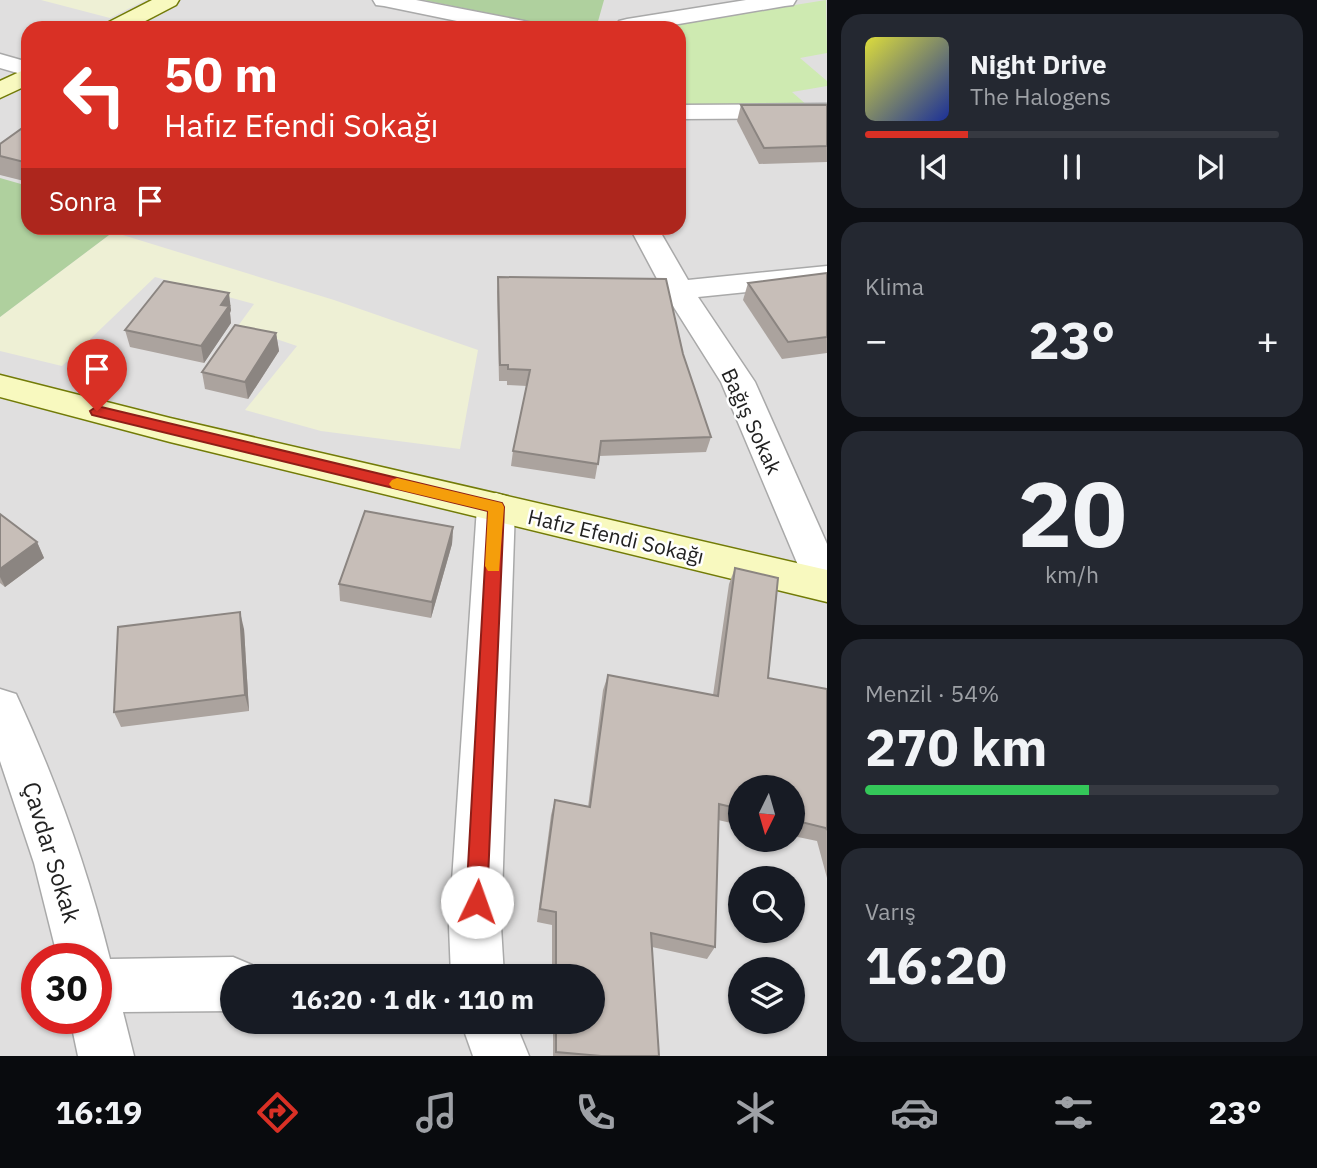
<!DOCTYPE html>
<html lang="tr">
<head>
<meta charset="utf-8">
<style>
  body { margin:0; font-family:"IBM Plex Sans",sans-serif; background:#242831; color:#f1f3f6; height:100vh; display:flex; flex-direction:column; font-size:26px; white-space:nowrap }
  * { box-sizing:border-box; margin:0 }
  p { font-size:23px; color:#9ea1a6 }
  .icon { flex:none; width:38px; height:38px; fill:none; stroke:currentColor; stroke-width:2; stroke-linecap:round; stroke-linejoin:round }
  .map { position:relative; flex:1; overflow:hidden }
  .details { display:flex; flex-direction:column; gap:14px; padding:14px; background:#0d0f14; width:490px }
  .details>* { flex:none }
  .top-card { position:absolute; left:21px; top:21px; width:665px; height:214px; border-radius:21px; box-shadow:0 2px 5px #0004; background:#d93025; color:#fff; overflow:hidden }
  .needle { width:46px; rotate:185deg }
  .controls { position:absolute; left:728px; top:775px; display:grid; gap:14px }
  .controls a { display:grid; place-items:center; width:77px; height:77px; border-radius:50%; background:#171b24; box-shadow:0 2px 5px #0004; font-size:35px }
  .speed { position:absolute; left:21px; top:943px; display:flex; gap:14px; font-size:35px; font-weight:700; text-align:center }
  .speed>* { display:grid; place-content:center; width:91px; height:91px; border-radius:50%; background:#171b24; box-shadow:0 2px 5px #0004; line-height:1 }
  .speed .limit { border:10px solid #d22; background:#fff; color:#111 }
  .pin { position:absolute; display:grid; place-items:center; width:60px; height:60px; color:#fff; margin:-72px -30px; border-radius:50% 50% 50% 0; rotate:-45deg; box-shadow:0 0 7px #0007 }
  .pin .icon { rotate:45deg }
  .me { position:absolute; width:77px; margin:-38px; rotate:3deg; stroke-linejoin:round; filter:drop-shadow(0 0 5px #0008) }
  .turn { display:flex; align-items:center; gap:24px; height:147px; padding:0 28px; font-size:32px }
  .turn .icon { width:91px; height:91px; stroke-width:2.5 }
  .turn b { display:block; font-size:49px; line-height:60px }
  .then { display:flex; align-items:center; height:66px; padding:0 28px; background:#0003; gap:14px; font-size:26px }
  .big { font-size:52px; font-weight:700; line-height:1.1 }
  .details .card { flex:1; display:flex; flex-direction:column; justify-content:center; gap:10px; min-width:0; padding:0 24px; border-radius:21px; background:#242831 }
  .details .dial { align-items:center; gap:0 }
  .dial b { font-size:91px; line-height:1 }
  .song { display:flex; align-items:center; gap:21px }
  .cover { width:84px; height:84px; border-radius:10px; background:linear-gradient(135deg,hsl(60 70% 55%),hsl(230 70% 35%)) }
  .played { height:7px; border-radius:4px; background:linear-gradient(90deg,#d93025 25%,#363941 25%) }
  .keys { display:flex; justify-content:space-around; direction:ltr }
  .heat { display:flex; justify-content:space-between; align-items:center; font-size:38px; direction:ltr }
  .charge { height:10px; border-radius:5px; background:linear-gradient(90deg,#34c759 54%,#363941 0) }
  .trip { position:absolute; left:220px; top:964px; width:385px; height:70px; border-radius:35px; background:#171b24; box-shadow:0 2px 5px #0004; font-weight:700; line-height:70px; text-align:center }
  .dock { display:flex; height:112px; justify-content:space-around; align-items:center; background:#090b0e; color:#9ea1a6 }
  .dock .icon { width:49px; height:49px }
  .dock .active { color:#d93025 }
  .dock b { font-size:32px; color:#f1f3f6 }
  main { display:flex; flex:1; min-height:0 }
  .map>svg:first-child { display:block }
  .residential { fill:#e0dfdf; fill-rule:evenodd }
  .farmland { fill:#eef0d5 }
  .grass { fill:#ceeab1 }
  .forest { fill:#afd09e }
  .lines { fill:none; stroke-linecap:round; stroke-linejoin:round }
  .street-casing { stroke:#a9a9a9; stroke-width:3 }
  .secondary-casing { stroke:#727b07; stroke-width:3 }
  .street { fill:#fff; fill-rule:evenodd }
  .secondary { fill:#f8f9bf; fill-rule:evenodd }
  .wall { fill:#aba39e }
  .shaded-wall { fill:#8b8581 }
  .building { fill:#c7beb8; stroke:#8b8581; stroke-width:2 }
  .route { fill:#d93025; stroke:#8d1f18; stroke-width:2 }
  .slow { fill:#f59e0b }
  .labels { text-anchor:middle; dominant-baseline:central; stroke-width:5; stroke-linejoin:round; paint-order:stroke }
  .street-label { font-size:21px; fill:#222; stroke:#fff }
  .near-street-label { font-size:24px; fill:#222; stroke:#fff }
</style>
</head>
<body>
<main>
<div class="map">
<svg width="827" height="1056" viewBox="0 0 827 1056">
  <rect width="100%" height="100%" fill="#f2efe9"/>
  <path class="residential" d="M 0,0 L 827,0 L 827,1056 L 0,1056 ZM 28,28 L 679,28 L 679,228 L 28,228 ZM 740,788 L 793,788 L 793,840 L 740,840 ZM 740,878 L 793,878 L 793,931 L 740,931 ZM 37,959 L 96,959 L 96,1018 L 37,1018 ZM 740,970 L 793,970 L 793,1022 L 740,1022 ZM 233,976 L 593,976 L 593,1022 L 233,1022 Z"/>
  <g class="farmland">
    <path d="M 41,0 L 146,0 L 110,18 Z"/>
    <path d="M 113,232 L 334,300 L 478,350 L 460,449 L 321,431 L 245,410 L 297,346 L 238,326 L 254,304 L 155,277 L 62,366 L 0,351 L 0,317 Z"/>
  </g>
  <path class="grass" d="M 826,0 L 827,53 L 800,58 L 827,81 L 827,86 L 792,92 L 808,106 L 679,105 L 679,28 L 650,28 Z"/>
  <g class="forest">
    <path d="M 423,0 L 604,0 L 597,25 L 593,28 L 562,28 Z"/>
    <path d="M 0,178 L 28,186 L 28,228 L 106,228 L 113,232 L 0,317 Z"/>
  </g>
  <g class="lines">
    <defs>
      <g id="street">
        <path d="M 373,0 L 416,0 L 524,21 L 532,23 L 535,28 L 491,28 L 384,6 L 376,5 Z"/>
        <path d="M 746,0 L 796,0 L 793,5 L 785,6 L 655,28 L 616,26 L 619,21 L 627,19 Z"/>
        <path d="M 0,54 L 28,62 L 28,76 L 0,68 Z"/>
        <path d="M 827,104 L 827,118 L 679,119 L 679,105 Z"/>
        <path d="M 630,228 L 658,228 L 688,280 L 827,266 L 827,284 L 698,297 L 755,382 L 827,544 L 827,600 L 811,596 L 721,382 L 663,290 Z"/>
        <path d="M 496,493 L 509,497 L 515,507 L 501,926 L 504,976 L 451,976 L 449,926 L 477,507 L 483,497 Z"/>
        <path d="M 0,689 L 16,694 C 56,780 87,867 110,959 L 233,957 L 252,965 L 257,976 L 233,976 L 233,1011 L 123,1012 L 134,1056 L 78,1056 L 70,1018 L 96,1018 L 96,959 L 58,959 L 34,863 L 0,761 Z"/>
        <path d="M 461,1022 L 515,1022 L 529,1056 L 473,1056 Z"/>
      </g>
      <g id="secondary">
        <path d="M 152,0 L 179,0 L 176,5 L 132,28 L 104,28 L 107,23 Z"/>
        <path d="M 28,68 L 28,85 L 0,98 L 0,81 Z"/>
        <path d="M 0,375 L 170,418 L 827,570 L 827,602 L 170,442 L 0,397 Z"/>
      </g>
    </defs>
    <use href="#street" class="street-casing"/>
    <use href="#secondary" class="secondary-casing"/>
    <use href="#street" class="street"/>
    <use href="#secondary" class="secondary"/>
  </g>
  <g class="wall">
    <path d="M 741,105 L 827,105 L 827,162 L 759,164 L 737,121 Z"/>
    <path d="M 28,124 L 28,182 L 0,175 L 0,144 Z"/>
    <path d="M 827,273 L 827,353 L 782,359 L 743,300 L 748,283 Z"/>
    <path d="M 498,277 L 683,354 L 711,437 L 706,452 L 599,456 L 595,479 L 511,466 L 513,451 L 527,386 L 507,385 L 507,381 L 499,381 L 497,292 Z"/>
    <path d="M 231,310 L 230,313 L 231,323 L 204,363 L 130,347 L 125,330 Z"/>
    <path d="M 276,333 L 279,351 L 248,399 L 205,389 L 202,372 Z"/>
    <path d="M 0,514 L 37,542 L 44,558 L 5,587 L 0,583 Z"/>
    <path d="M 453,527 L 452,544 L 431,618 L 340,601 L 339,584 Z"/>
    <path d="M 735,568 L 768,678 L 827,689 L 827,878 L 817,841 L 793,836 L 793,788 L 740,788 L 740,825 L 718,820 L 715,947 L 707,959 L 652,947 L 659,1056 L 553,1056 L 553,1022 L 593,1022 L 593,976 L 552,976 L 552,925 L 537,922 L 551,815 L 555,800 L 588,807 L 603,690 L 608,675 L 713,695 L 729,584 Z"/>
    <path d="M 244,629 L 249,711 L 121,727 L 114,712 Z"/>
  </g>
  <g class="shaded-wall">
    <path d="M 229,293 L 231,310 L 230,313 L 231,323 L 204,363 L 201,346 L 221,305 Z"/>
    <path d="M 276,333 L 279,351 L 248,399 L 245,382 Z"/>
    <path d="M 453,527 L 452,544 L 431,618 L 432,602 Z"/>
    <path d="M 37,542 L 44,558 L 5,587 L 0,577 L 0,569 Z"/>
    <path d="M 240,612 L 244,629 L 249,711 L 245,695 Z"/>
  </g>
  <g class="building">
    <path d="M 741,105 L 827,105 L 827,146 L 764,148 Z"/>
    <path d="M 28,124 L 28,163 L 0,156 L 0,144 Z"/>
    <path d="M 827,273 L 827,337 L 788,342 L 748,283 Z"/>
    <path d="M 498,277 L 666,279 L 683,354 L 711,437 L 601,441 L 598,464 L 513,451 L 530,370 L 508,369 L 508,365 L 500,365 Z"/>
    <path d="M 164,281 L 229,293 L 221,305 L 229,306 L 201,346 L 125,330 Z"/>
    <path d="M 235,325 L 276,333 L 245,382 L 202,372 Z"/>
    <path d="M 365,511 L 453,527 L 432,602 L 339,584 Z"/>
    <path d="M 0,514 L 37,542 L 0,569 Z"/>
    <path d="M 735,568 L 778,578 L 768,678 L 827,689 L 827,830 L 826,828 L 793,820 L 793,788 L 740,788 L 740,809 L 719,804 L 715,947 L 651,933 L 659,1056 L 601,1056 L 556,1052 L 556,1022 L 593,1022 L 593,976 L 556,976 L 556,912 L 540,909 L 555,800 L 590,807 L 608,675 L 718,696 Z"/>
    <path d="M 240,612 L 245,695 L 114,712 L 118,627 Z"/>
  </g>
  <path class="route" d="M 97,406 L 502,503 L 504,507 L 487,902 L 484,909 L 477,912 L 469,909 L 466,902 L 488,511 L 92,415 L 90,411 Z"/>
  <path class="slow" d="M 397,478 L 502,503 L 504,507 L 499,571 L 488,571 L 485,566 L 488,511 L 392,488 L 389,484 L 392,480 Z"/>
  <g class="labels">
    <g class="street-label">
      <text transform="translate(752 421) rotate(65)">Bağış Sokak</text>
      <text transform="translate(616 536) rotate(13)">Hafız Efendi Sokağı</text>
    </g>
    <g class="near-street-label">
      <text transform="translate(52 852) rotate(73)">Çavdar Sokak</text>
    </g>
  </g>
</svg>
<div class="controls">
<a><svg class="needle" viewBox="-14 -14 28 28"><path d="M0-13l5 13h-10z" fill="#e53935"/><path d="M0 13l5-13h-10z" fill="#9ea1a6"/></svg></a>
<a><svg class="icon" aria-label="search" viewBox="0 0 24 24"><circle cx="10" cy="10" r="6"/><path d="M15 15l6 6"/></svg></a>
<a><svg class="icon" aria-label="layers" viewBox="0 0 24 24"><path d="M12 4l9 5-9 5-9-5zM3 14l9 5 9-5"/></svg></a>
</div>
<div class="speed"><div class="limit">30</div></div>
<div class="pin" style="left:97px;top:411px;background:#d93025"><svg class="icon" aria-label="arrive" viewBox="0 0 24 24"><path d="M6 21V4h12l-3 4 3 4H6"/></svg></div>
<svg class="me" style="left:477px;top:902px" viewBox="-20 -20 40 40"><circle r="19" fill="#fff"/><path d="M0-13L10 11 0 6-10 11z" fill="#d93025"/></svg>
<div class="trip">16:20 · 1 dk · 110 m</div>
<div class="top-card">
<div class="turn"><svg class="icon" aria-label="left" viewBox="0 0 24 24"><path d="M17 20v-9H6M10 6l-5 5 5 5"/></svg><div><b>50 m</b>Hafız Efendi Sokağı</div></div>
<div class="then">Sonra<svg class="icon" aria-label="arrive" viewBox="0 0 24 24"><path d="M6 21V4h12l-3 4 3 4H6"/></svg></div>
</div>
</div>
<section class="details">
<div class="card">
<div class="song"><i class="cover"></i><div><b>Night Drive</b><p>The Halogens</p></div></div>
<div class="played"></div>
<div class="keys"><svg class="icon" aria-label="previous" viewBox="0 0 24 24"><path d="M18 5L8 12l10 7zM5 5v14"/></svg><svg class="icon" aria-label="pause" viewBox="0 0 24 24"><path d="M8 5v14M16 5v14"/></svg><svg class="icon" aria-label="next" viewBox="0 0 24 24"><path d="M6 5l10 7-10 7zM19 5v14"/></svg></div>
</div>
<div class="card"><p>Klima</p>
<div class="heat"><a>−</a><b class="big">23°</b><a>+</a></div>
</div>
<div class="card dial"><b>20</b><p>km/h</p></div>
<div class="card"><p>Menzil · 54%</p><b class="big">270 km</b><div class="charge"></div></div>
<div class="card"><p>Varış</p><b class="big">16:20</b></div>
</section>
</main>
<nav class="dock">
<b>16:19</b>
<svg class="icon active" aria-label="directions" viewBox="0 0 24 24"><path d="M12 3l9 9-9 9-9-9zM9 14v-3h6M13 9l2 2-2 2"/></svg>
<svg class="icon" aria-label="music" viewBox="0 0 24 24"><path d="M9 18V5l10-2v13"/><circle cx="6" cy="18" r="3"/><circle cx="16" cy="16" r="3"/></svg>
<svg class="icon" aria-label="phone" viewBox="0 0 24 24"><path d="M5 4h4l2 5-3 2q2 4 5 5l2-3 5 2v4C11 20 4 13 5 4z"/></svg>
<svg class="icon" aria-label="climate" viewBox="0 0 24 24"><path d="M12 3v18M4 7l16 10M4 17L20 7"/></svg>
<svg class="icon" aria-label="car" viewBox="0 0 24 24"><path d="M5 17H2v-5l4-1 3-4h7l3 4 3 1v5h-3M9 17h6M6 11h13"/><circle cx="7" cy="17" r="2"/><circle cx="17" cy="17" r="2"/></svg>
<svg class="icon" aria-label="filters" viewBox="0 0 24 24"><path d="M4 7h16M4 17h16"/><circle cx="9" cy="7" r="2"/><circle cx="15" cy="17" r="2"/></svg>
<b>23°</b>
</nav>
</body>
</html>
